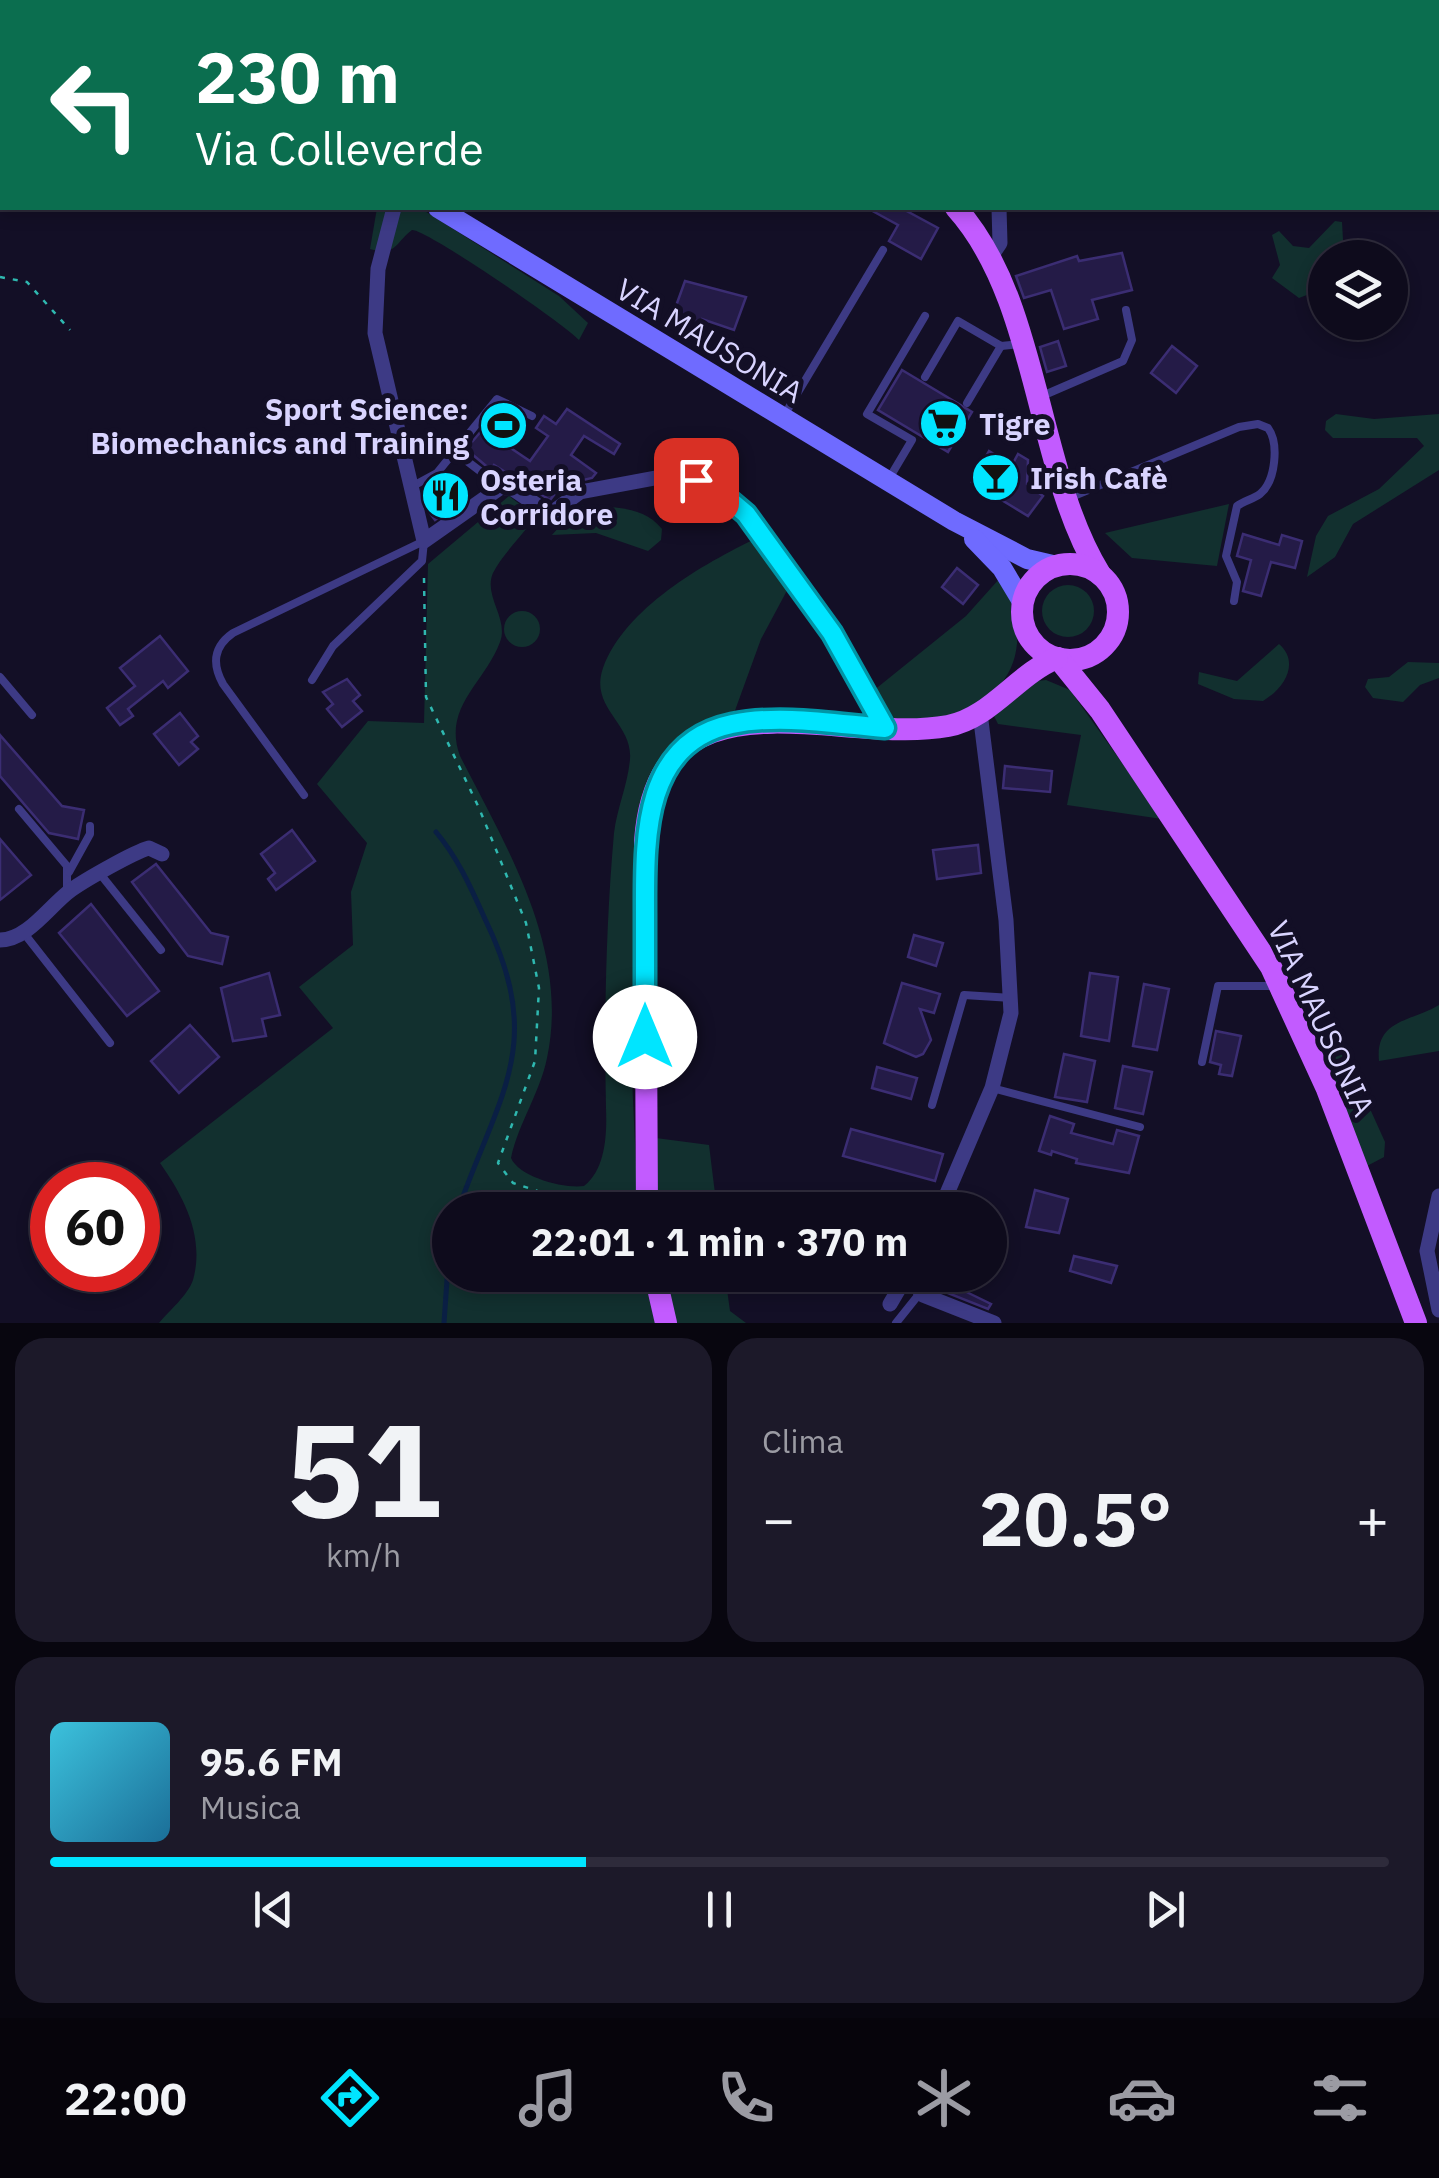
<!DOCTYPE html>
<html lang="it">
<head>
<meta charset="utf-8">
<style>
  body { margin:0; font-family:"IBM Plex Sans",sans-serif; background:#1c1929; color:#f1f3f6; height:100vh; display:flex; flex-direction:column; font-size:38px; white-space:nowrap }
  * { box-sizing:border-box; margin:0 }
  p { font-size:32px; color:#9b9ba3 }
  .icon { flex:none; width:55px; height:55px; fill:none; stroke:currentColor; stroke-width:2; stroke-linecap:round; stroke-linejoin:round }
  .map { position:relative; height:1323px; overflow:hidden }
  .drawer { display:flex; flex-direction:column; gap:15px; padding:15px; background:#08060f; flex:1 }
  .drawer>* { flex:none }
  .top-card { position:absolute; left:0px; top:0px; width:1440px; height:210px; box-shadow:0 5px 15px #0003,0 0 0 2px #2e2b3b; background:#0b6e4f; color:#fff; overflow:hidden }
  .fabs { position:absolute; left:1308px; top:240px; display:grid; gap:20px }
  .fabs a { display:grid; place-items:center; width:100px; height:100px; border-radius:50%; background:#0e0b1c; box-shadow:0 5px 15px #0003,0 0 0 2px #2e2b3b; font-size:50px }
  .speed { position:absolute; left:30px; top:1162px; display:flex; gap:20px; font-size:50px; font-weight:700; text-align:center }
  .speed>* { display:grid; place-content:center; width:130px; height:130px; border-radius:50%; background:#0e0b1c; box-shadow:0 5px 15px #0003,0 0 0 2px #2e2b3b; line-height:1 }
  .speed .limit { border:15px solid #d22; background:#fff; color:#111 }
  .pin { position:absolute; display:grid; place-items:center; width:85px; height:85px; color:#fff; margin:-42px; border-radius:20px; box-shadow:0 5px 15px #0006 }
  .me { position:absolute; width:110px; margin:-55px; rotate:0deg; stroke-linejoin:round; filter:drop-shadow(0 0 8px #0008) }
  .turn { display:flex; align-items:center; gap:35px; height:210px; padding:0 30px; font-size:45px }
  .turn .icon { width:130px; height:130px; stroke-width:2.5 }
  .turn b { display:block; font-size:70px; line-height:85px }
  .big { font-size:75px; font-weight:700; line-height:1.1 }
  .drawer .widget { flex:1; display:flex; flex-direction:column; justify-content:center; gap:15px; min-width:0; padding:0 35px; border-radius:30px; background:#1c1929 }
  .drawer .dial { align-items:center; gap:0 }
  .dial b { font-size:130px; line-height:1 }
  .song { display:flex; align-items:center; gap:30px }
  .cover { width:120px; height:120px; border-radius:15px; background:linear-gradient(135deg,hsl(190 70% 55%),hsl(200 70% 35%)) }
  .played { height:10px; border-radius:5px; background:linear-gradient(90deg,#00e5ff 40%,#2e2b3b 40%) }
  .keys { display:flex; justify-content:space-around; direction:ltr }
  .heat { display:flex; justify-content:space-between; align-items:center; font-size:55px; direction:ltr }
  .drawer .tiles { flex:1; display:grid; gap:15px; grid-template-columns:1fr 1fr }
  .widget:last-child { grid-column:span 2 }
  .trip { position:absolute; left:432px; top:1192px; width:575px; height:100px; border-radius:50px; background:#0e0b1c; box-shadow:0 5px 15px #0003,0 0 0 2px #2e2b3b; font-weight:700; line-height:100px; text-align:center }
  .tab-bar { display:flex; height:160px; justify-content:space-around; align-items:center; background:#06040b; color:#9b9ba3 }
  .tab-bar .icon { width:70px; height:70px }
  .tab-bar .selected { color:#00e5ff }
  .tab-bar b { font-size:45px; color:#f1f3f6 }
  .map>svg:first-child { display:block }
  .green { fill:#12302f }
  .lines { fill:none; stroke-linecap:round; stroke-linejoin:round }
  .stream { stroke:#0a1f44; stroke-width:5 }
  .building { fill:#241b47; stroke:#3b2d73; stroke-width:2.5 }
  .path { stroke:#2fb8b0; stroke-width:2.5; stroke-dasharray:5 8; stroke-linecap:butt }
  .lane { stroke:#3d3a85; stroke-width:8 }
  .street { stroke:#3d3a85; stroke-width:15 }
  .secondary { stroke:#6f6bff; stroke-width:20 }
  .primary { stroke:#c25bff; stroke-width:22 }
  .route-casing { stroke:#0095a6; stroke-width:25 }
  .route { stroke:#00e5ff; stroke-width:18 }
  .labels { text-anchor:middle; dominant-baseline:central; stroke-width:10; stroke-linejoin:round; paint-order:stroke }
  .street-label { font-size:30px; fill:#d9d4ff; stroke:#130f26 }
  .poi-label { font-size:30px; font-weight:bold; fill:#d9d4ff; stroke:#130f26; text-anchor:start }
</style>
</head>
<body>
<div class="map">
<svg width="1439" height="1323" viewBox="0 0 1439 1323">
  <rect width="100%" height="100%" fill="#130f26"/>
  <g class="green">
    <path d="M 377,208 L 420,208 L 559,296 L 588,323 L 579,340 C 563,323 426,229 412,230 C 394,244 397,256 370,249 Z"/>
    <path d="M 1335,221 L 1342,222 L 1344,257 L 1325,258 L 1325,288 L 1299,298 L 1272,278 L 1280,265 L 1272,235 L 1279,231 L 1293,246 L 1309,248 Z"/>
    <path d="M 1336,414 L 1374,419 L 1439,414 L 1439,470 L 1353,524 L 1335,557 L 1307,577 L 1316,536 L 1328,516 L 1379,489 L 1424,446 L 1417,438 L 1333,438 L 1325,430 L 1326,421 Z"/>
    <path d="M 509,496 L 535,516 C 523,536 503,553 493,573 C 483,596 509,618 500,642 C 485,683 442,707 460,756 C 507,848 570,950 547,1058 C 540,1093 518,1124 511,1158 C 519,1177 564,1189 584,1186 C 606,1169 607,1133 606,1108 C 604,1017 606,924 614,833 C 617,808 628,784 630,759 C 633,723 589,708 603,668 C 625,608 703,564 757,538 L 791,583 L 761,639 L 733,716 L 694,732 L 636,847 L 632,1078 L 638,1210 L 450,1210 L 450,1275 L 645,1275 L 655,1323 L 159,1323 C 169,1311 188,1295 193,1280 C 205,1237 184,1197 160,1163 L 333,1028 L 299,987 L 353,945 L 351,892 L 367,843 L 317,784 L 368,721 L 424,723 L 428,564 Z"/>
    <path d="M 1229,504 L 1217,566 L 1132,558 L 1105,533 Z"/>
    <path d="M 585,505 C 612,508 643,505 662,529 L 661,540 L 648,551 L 596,533 L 552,535 L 577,507 Z"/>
    <path d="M 1000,578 C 1034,639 1018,694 950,717 C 934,722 911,718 894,718 L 873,691 L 966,616 Z"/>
    <circle cx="1068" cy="611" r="26"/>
    <circle cx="522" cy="629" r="18"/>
    <path d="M 1279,644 C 1300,662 1285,688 1263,701 L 1234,699 L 1198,684 L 1199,672 L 1237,681 Z"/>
    <path d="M 1408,662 L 1439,663 L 1439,678 L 1420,685 L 1403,702 L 1373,698 L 1365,687 L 1368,679 L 1389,677 Z"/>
    <path d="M 1046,680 L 1070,690 L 1162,819 L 1067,805 L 1081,735 L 998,724 L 994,716 L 1038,681 Z"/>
    <path d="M 1439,1005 L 1439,1051 L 1379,1061 C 1375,1019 1411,1022 1439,1005 Z"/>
    <path d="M 1338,1048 L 1347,1058 L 1385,1142 L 1384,1157 L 1367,1166 L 1322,1049 Z"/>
    <path d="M 656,1138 L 709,1145 L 717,1210 L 657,1210 Z"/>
    <path d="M 666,1275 L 725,1275 L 730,1311 L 746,1323 L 676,1323 Z"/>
  </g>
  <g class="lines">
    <g class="stream">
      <path d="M 436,832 C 458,858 471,888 485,919 C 546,1045 500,1091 458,1210"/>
      <path d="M 444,1323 L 450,1237"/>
    </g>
  </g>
  <g class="building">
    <path d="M 867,208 L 901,208 L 938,228 L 921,259 L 889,241 L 898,225 Z"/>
    <path d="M 1122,253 L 1132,290 L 1092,300 L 1098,319 L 1064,329 L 1051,290 L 1024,298 L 1016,276 L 1077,256 L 1079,261 Z"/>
    <path d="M 685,281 L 746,297 L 734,330 L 702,319 L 699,326 L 672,317 Z"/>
    <path d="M 1058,341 L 1066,366 L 1047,372 L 1040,347 Z"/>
    <path d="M 1172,346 L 1197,366 L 1176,393 L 1151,373 Z"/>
    <path d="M 902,370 L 972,412 L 948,452 L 878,410 Z"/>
    <path d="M 500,409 L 524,420 L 506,445 L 530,461 L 548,436 L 536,428 L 544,416 L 556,424 L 567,409 L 620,444 L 614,454 L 584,436 L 571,455 L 596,473 L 592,478 L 575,482 L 568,477 L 550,500 L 494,465 L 491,470 L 466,449 Z"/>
    <path d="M 989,451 L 1012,465 L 1018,454 L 1028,460 L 1027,484 L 1043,496 L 1028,516 L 972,482 Z"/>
    <path d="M 446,474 L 466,498 L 435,520 L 429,512 L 425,488 Z"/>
    <path d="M 1243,534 L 1279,545 L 1282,535 L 1302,541 L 1295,568 L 1271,562 L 1261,596 L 1243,591 L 1251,560 L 1237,556 Z"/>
    <path d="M 957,568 L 978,585 L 963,604 L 942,587 Z"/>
    <path d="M 160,636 L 188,671 L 168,688 L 163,681 L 128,709 L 133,716 L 120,725 L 107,708 L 135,686 L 120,668 Z"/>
    <path d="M 347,679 L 360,695 L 353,701 L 362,711 L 342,727 L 327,709 L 333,704 L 323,692 Z"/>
    <path d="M 180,713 L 198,736 L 191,742 L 198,749 L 179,765 L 154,734 Z"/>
    <path d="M 0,735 L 62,806 L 84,810 L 78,839 L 49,833 L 0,776 Z"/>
    <path d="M 1005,766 L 1052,771 L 1050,792 L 1003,788 Z"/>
    <path d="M 292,830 L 315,861 L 276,890 L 268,879 L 275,873 L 261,854 Z"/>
    <path d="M 0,839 L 31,875 L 0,900 Z"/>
    <path d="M 978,845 L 981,873 L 937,879 L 933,850 Z"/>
    <path d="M 156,864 L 211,933 L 228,937 L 222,964 L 188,956 L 132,882 Z"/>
    <path d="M 91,904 L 159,991 L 127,1016 L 59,933 Z"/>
    <path d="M 914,935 L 943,943 L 936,966 L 908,957 Z"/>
    <path d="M 269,973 L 280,1015 L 262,1019 L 266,1036 L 233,1041 L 221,988 Z"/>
    <path d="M 1090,973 L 1118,977 L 1109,1041 L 1081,1036 Z"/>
    <path d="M 902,983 L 940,994 L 934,1013 L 920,1009 L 931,1040 L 923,1054 L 916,1057 L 884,1043 Z"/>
    <path d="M 1144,984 L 1169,989 L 1157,1050 L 1133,1046 Z"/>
    <path d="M 190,1025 L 219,1057 L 179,1093 L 151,1061 Z"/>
    <path d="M 1216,1031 L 1241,1036 L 1232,1076 L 1219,1074 L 1221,1065 L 1210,1062 Z"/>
    <path d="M 1064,1054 L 1095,1061 L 1087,1102 L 1055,1097 Z"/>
    <path d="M 1123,1066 L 1152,1072 L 1143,1114 L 1115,1108 Z"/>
    <path d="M 877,1067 L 917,1078 L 911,1099 L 872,1088 Z"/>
    <path d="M 1050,1116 L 1074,1124 L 1071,1133 L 1113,1144 L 1117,1130 L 1139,1136 L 1129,1173 L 1076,1163 L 1077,1159 L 1052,1151 L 1051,1155 L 1039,1151 Z"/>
    <path d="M 851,1129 L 943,1154 L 935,1181 L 843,1156 Z"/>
    <path d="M 1035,1190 L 1068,1199 L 1059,1233 L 1026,1227 Z"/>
    <path d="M 1074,1256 L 1117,1266 L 1111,1283 L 1070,1271 Z"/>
    <path d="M 931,1275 L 951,1275 L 948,1283 L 991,1304 L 988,1309 L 930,1286 Z"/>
  </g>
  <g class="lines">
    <g class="path">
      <path d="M 0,277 L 27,282 L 70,330"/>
      <path d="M 424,578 L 426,697 L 479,808 L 526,923 L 539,988 L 535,1061 L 498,1163 L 513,1183 L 596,1210"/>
    </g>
    <g class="lane">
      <path d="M 97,0 L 98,2"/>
      <path d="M 726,2 L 728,0"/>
      <path d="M 925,377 L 958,321 L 1001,346 L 1020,344"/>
      <path d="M 1042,396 L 1123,361 L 1132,340 L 1126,310"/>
      <path d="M 967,403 L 1001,346"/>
      <path d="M 785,414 L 883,250"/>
      <path d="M 455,452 L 501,487"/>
      <path d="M 890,477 L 912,440 L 867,414 L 925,316"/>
      <path d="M 413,486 L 437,473 L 497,399 L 532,416"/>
      <path d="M 1069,498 L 1239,427 L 1258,424 L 1268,428 C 1279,443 1276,481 1260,494 C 1253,499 1244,501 1237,506 L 1226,556 L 1237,582 L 1234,601"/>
      <path d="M 0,677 L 32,715"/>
      <path d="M 304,795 L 223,684 C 212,664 213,647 233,633 L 424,541 L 422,561 L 333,646 L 312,680"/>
      <path d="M 19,809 L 67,866 L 67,889"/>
      <path d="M 69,872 L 90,834 L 90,826"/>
      <path d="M 101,875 L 161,950"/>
      <path d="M 23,932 L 110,1043"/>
      <path d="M 1202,1062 L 1218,986 L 1275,986"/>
      <path d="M 992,1088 L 1140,1127"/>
      <path d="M 932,1105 L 964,995 L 1012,998"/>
      <path d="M 896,1323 L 920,1293"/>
    </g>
    <g class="street">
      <path d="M 890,0 L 892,2"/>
      <path d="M 1346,0 L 1349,2"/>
      <path d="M 1438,129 L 1439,131"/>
      <path d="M 394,208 L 378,269 L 375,333 L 424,541 L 501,487 L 513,489 L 550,514 L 580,492 L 666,476 L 691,479 L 720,492 L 746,514 L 826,625 L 885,728"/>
      <path d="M 990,258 L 1000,243 L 999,208"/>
      <path d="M 0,940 C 28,940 50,905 71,890 C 85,880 134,852 149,848 L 162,854"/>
      <path d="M 1439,1196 L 1427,1251 L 1439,1310"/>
      <path d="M 940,1210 L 992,1088 L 1011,1013 L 1006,920 L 980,713"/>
      <path d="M 916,1275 L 916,1286 L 923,1295 L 994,1323"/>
      <path d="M 890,1304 L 907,1275"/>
    </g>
    <g class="secondary">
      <path d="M 270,0 L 271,2"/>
      <path d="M 438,208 L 954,521 L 1027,559 L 1057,566"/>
      <path d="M 974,539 L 1002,568 L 1023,603"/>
    </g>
    <g class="primary">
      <path d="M 775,0 L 777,2"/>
      <path d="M 956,208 C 1040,301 1035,469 1100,574"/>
      <circle cx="1070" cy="612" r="48"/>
      <path d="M 1058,658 L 1100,710 L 1271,967 L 1327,1089 L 1416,1323"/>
      <path d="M 647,1210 L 645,841 C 658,660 837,746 948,726 C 991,718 1017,674 1057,658"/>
      <path d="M 655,1275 L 666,1323"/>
    </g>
  </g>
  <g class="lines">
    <defs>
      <path id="route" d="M 645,1037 C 645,996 645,955 645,914 C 645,842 641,743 732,724 C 781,714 836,724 885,728 L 832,633 L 746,514 L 720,492 L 696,480"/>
    </defs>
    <use href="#route" class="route-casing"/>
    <use href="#route" class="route"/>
  </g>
  <defs>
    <symbol id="supermarket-disc" viewBox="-11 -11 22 22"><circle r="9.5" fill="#00e5ff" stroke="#130f26"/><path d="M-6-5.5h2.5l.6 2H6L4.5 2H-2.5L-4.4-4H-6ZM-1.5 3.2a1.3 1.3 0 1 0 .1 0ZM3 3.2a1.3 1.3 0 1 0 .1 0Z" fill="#111"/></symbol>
    <symbol id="stadium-disc" viewBox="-11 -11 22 22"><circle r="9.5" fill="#00e5ff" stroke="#130f26"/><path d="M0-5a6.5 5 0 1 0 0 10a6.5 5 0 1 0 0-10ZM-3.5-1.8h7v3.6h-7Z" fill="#111"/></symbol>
    <symbol id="bar-disc" viewBox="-11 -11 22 22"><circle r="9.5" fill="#00e5ff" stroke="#130f26"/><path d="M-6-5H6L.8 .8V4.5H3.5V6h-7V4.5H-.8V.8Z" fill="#111"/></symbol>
    <symbol id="restaurant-disc" viewBox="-11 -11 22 22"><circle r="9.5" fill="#00e5ff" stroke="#130f26"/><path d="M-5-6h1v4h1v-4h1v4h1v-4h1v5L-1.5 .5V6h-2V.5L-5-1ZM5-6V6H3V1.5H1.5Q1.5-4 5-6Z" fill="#111"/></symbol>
  </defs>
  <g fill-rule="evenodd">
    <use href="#supermarket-disc" x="916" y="396" width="55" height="55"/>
    <use href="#stadium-disc" x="476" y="398" width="55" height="55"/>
    <use href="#bar-disc" x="968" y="450" width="55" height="55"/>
    <use href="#restaurant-disc" x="418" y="468" width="55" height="55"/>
  </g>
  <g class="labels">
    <g class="street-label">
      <text transform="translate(710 340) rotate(31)">VIA MAUSONIA</text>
      <text transform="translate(1322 1018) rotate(65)">VIA MAUSONIA</text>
    </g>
    <g class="poi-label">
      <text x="469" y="408" text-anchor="end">Sport Science:<tspan x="469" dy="34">Biomechanics and Training</tspan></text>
      <text x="979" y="423">Tigre</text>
      <text x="1030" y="477">Irish Cafè</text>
      <text x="480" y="479">Osteria<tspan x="480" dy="34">Corridore</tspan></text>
    </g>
  </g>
</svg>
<div class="fabs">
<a><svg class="icon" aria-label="layers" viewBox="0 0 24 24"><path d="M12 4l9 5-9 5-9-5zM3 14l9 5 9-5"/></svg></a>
</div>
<div class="speed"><div class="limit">60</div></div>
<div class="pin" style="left:696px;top:480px;background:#d93025"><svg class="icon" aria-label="arrive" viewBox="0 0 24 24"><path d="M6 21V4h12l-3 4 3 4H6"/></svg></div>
<svg class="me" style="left:645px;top:1037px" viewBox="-20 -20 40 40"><circle r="19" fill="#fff"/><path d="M0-13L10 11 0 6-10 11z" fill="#00e5ff"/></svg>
<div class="trip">22:01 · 1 min · 370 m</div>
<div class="top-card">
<div class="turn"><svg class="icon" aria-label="left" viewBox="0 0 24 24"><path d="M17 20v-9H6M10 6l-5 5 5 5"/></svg><div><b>230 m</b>Via Colleverde</div></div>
</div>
</div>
<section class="drawer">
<div class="tiles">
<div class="widget dial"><b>51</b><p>km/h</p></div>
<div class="widget"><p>Clima</p>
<div class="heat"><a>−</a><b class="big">20.5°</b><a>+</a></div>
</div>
<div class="widget">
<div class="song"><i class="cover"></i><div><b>95.6 FM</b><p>Musica</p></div></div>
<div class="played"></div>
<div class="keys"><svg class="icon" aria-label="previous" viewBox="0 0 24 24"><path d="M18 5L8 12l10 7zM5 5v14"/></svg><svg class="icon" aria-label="pause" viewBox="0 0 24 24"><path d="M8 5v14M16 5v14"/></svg><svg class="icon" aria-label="next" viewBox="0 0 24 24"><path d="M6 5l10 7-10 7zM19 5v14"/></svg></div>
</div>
</div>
</section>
<nav class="tab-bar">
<b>22:00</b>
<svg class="icon selected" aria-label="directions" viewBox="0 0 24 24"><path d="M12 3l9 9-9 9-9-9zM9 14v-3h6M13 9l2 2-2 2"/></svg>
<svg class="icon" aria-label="music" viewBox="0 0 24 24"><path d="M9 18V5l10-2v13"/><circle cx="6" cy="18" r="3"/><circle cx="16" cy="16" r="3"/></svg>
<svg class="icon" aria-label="phone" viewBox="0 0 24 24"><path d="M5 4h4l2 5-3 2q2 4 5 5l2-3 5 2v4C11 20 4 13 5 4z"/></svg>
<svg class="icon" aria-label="climate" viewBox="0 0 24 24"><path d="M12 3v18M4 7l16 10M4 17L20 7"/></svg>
<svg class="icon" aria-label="car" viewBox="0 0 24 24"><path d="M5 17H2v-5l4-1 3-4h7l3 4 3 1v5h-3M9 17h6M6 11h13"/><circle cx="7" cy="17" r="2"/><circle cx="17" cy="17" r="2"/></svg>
<svg class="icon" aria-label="filters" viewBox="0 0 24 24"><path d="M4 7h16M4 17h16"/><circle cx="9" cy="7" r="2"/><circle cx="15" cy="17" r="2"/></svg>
</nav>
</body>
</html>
